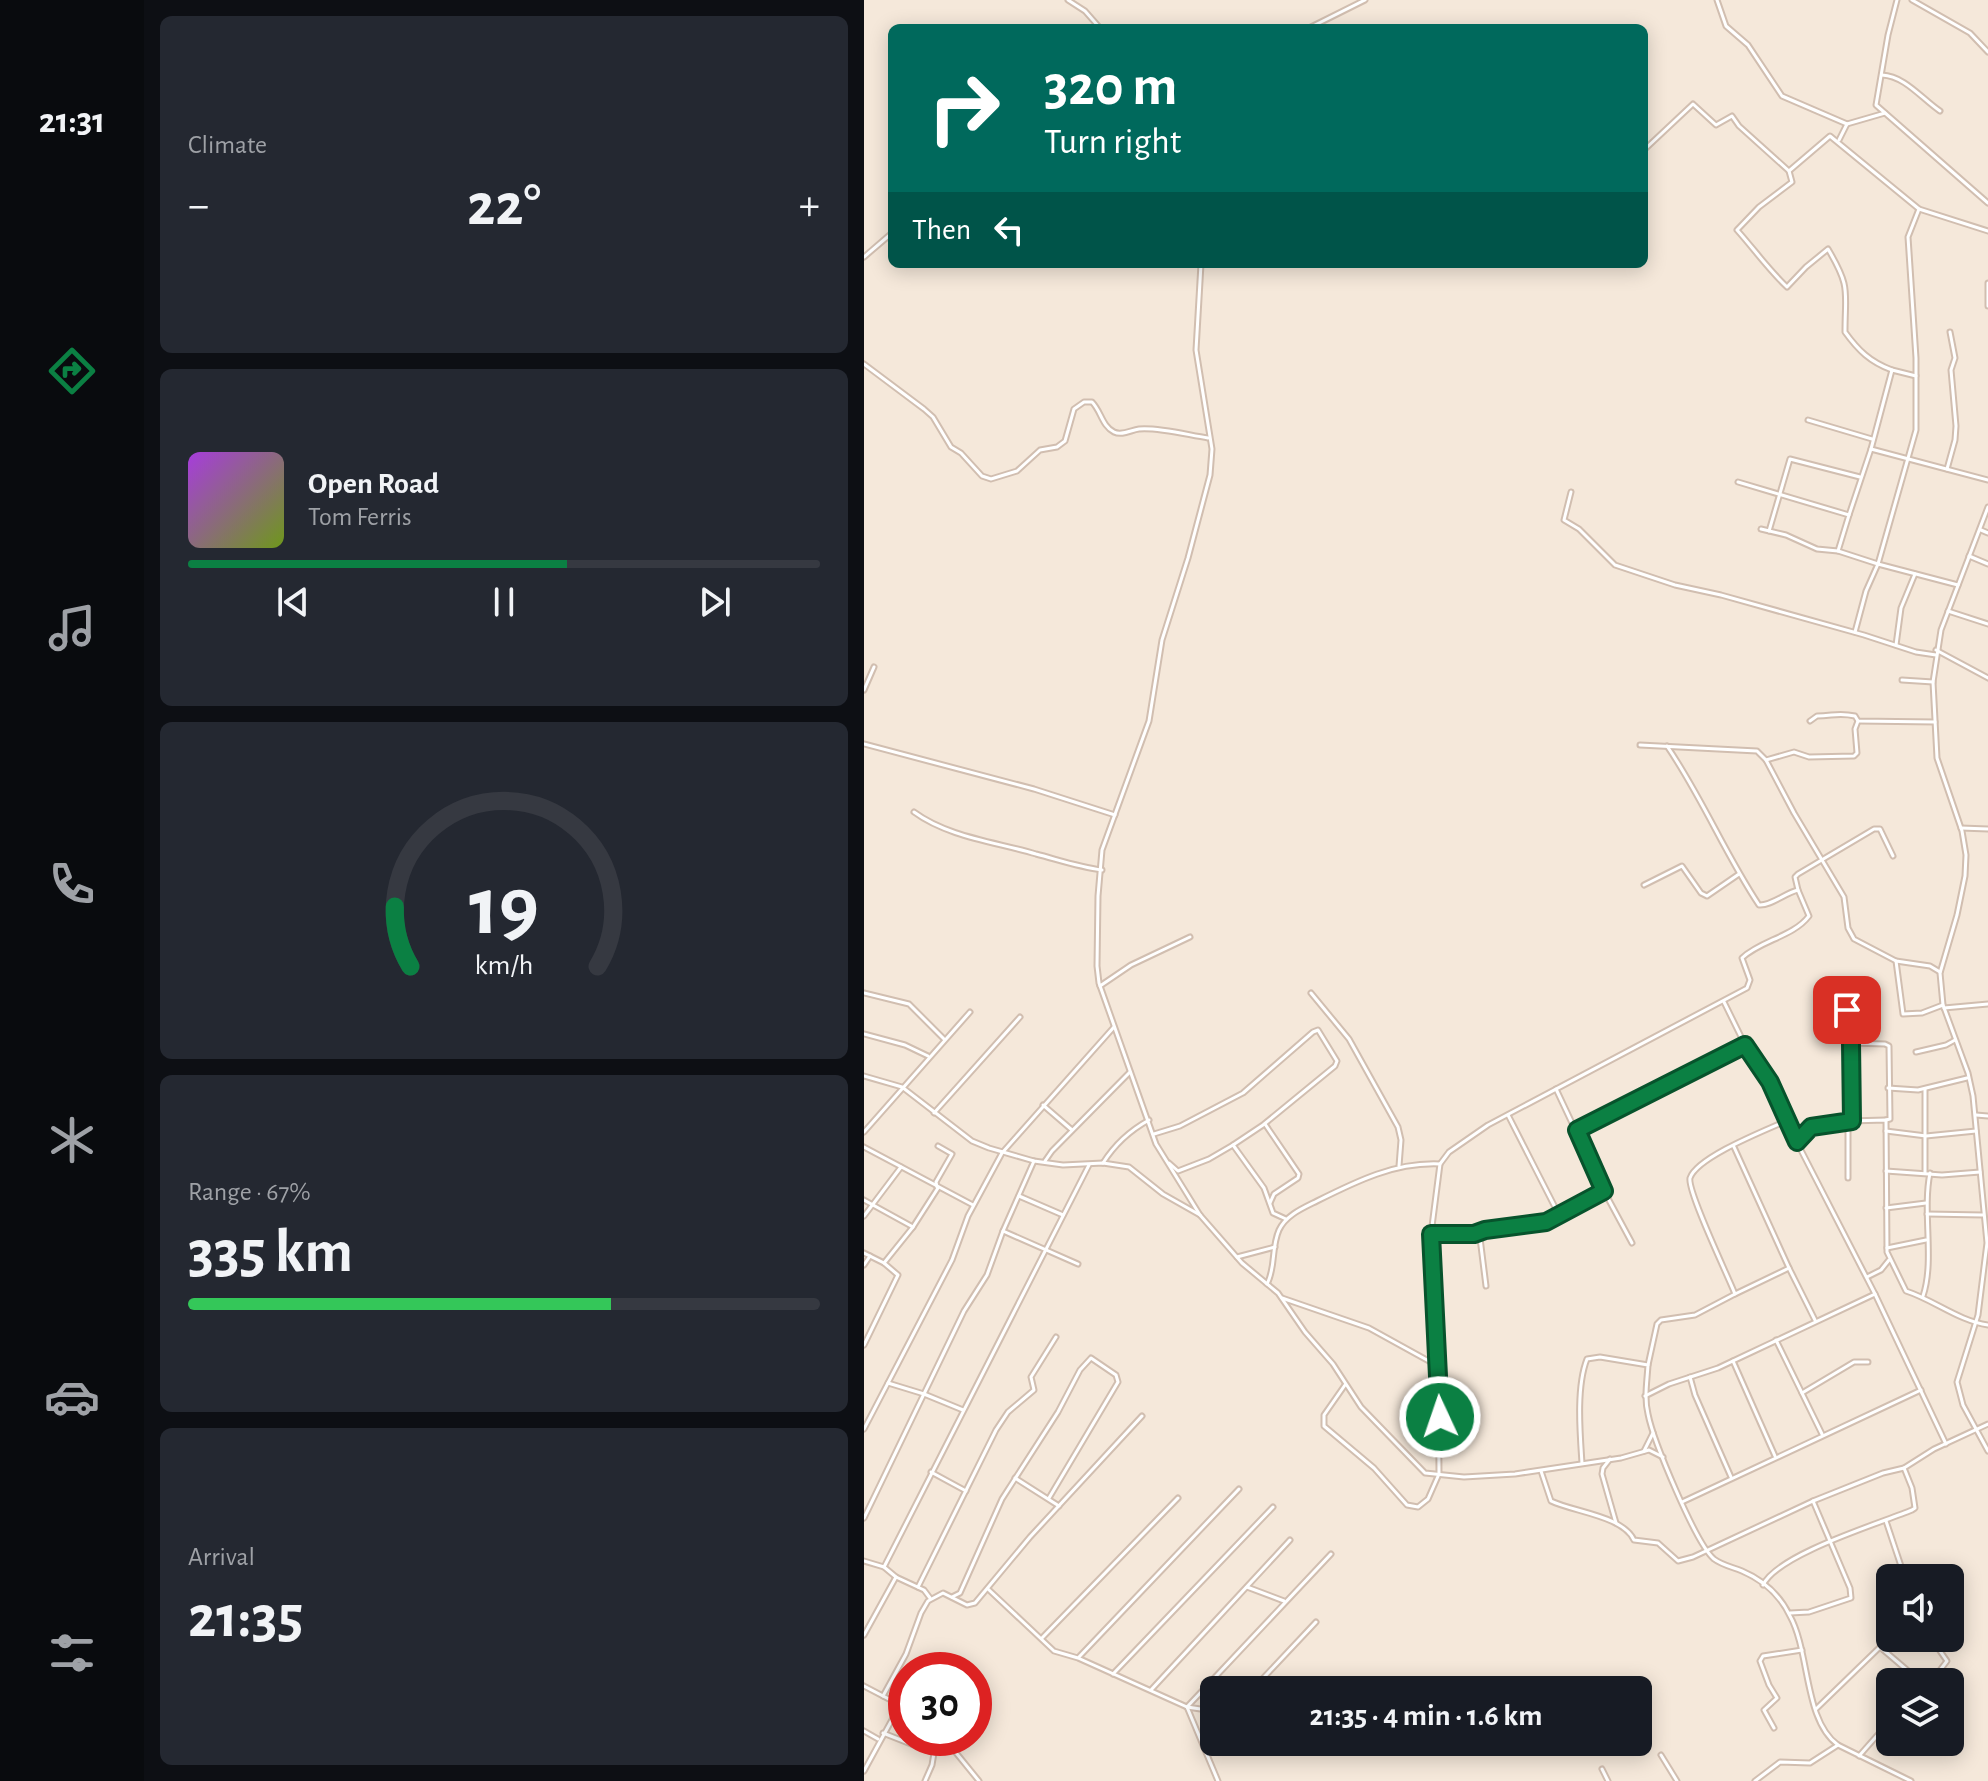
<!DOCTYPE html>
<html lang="en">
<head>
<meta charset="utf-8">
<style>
  body { margin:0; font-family:"Alegreya Sans",sans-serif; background:#242831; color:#f1f3f6; height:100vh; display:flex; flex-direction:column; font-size:30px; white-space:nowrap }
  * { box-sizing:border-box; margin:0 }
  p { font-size:26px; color:#9ea1a6 }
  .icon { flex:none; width:44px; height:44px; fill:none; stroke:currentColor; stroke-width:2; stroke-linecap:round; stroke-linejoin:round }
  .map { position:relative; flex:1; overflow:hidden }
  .panel { display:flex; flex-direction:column; gap:16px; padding:16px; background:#0d0f14; width:720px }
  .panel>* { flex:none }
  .guide { position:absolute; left:24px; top:24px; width:760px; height:244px; border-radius:12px; box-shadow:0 4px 20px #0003; background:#00695c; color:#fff; overflow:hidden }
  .fabs { position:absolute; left:1012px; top:1564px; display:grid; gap:16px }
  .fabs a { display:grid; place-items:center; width:88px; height:88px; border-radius:12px; background:#171b24; box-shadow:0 4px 20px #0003; font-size:40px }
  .speed { position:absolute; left:24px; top:1652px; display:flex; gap:16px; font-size:40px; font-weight:700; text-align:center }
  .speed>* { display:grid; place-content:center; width:104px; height:104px; border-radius:50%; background:#171b24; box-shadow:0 4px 20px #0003; line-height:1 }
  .speed .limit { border:12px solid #d22; background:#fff; color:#111 }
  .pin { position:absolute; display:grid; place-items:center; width:68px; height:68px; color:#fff; margin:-34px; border-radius:16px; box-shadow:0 4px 12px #0006 }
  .me { position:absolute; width:88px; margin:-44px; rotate:357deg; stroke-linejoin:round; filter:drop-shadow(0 0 6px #0008) }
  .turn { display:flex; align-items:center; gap:28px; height:168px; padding:0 24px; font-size:36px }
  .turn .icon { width:104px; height:104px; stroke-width:2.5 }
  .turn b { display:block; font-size:56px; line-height:68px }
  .then { display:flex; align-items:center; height:76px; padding:0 24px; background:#0003; gap:16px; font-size:30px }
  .big { font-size:60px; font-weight:700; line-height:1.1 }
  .panel .card { flex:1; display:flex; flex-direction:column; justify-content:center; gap:12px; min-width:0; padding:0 28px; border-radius:12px; background:#242831 }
  .panel .dial { align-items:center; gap:0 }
  .dial svg { height:208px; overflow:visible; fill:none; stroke:#363941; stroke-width:7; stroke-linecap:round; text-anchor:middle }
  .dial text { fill:#f1f3f6; stroke:none }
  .song { display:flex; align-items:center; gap:24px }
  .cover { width:96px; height:96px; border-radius:12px; background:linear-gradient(135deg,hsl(280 70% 55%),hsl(80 70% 35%)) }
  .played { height:8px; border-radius:4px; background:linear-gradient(90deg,#0b8043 60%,#363941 60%) }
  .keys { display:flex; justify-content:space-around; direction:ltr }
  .heat { display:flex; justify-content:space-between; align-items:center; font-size:44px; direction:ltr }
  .charge { height:12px; border-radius:6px; background:linear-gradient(90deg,#34c759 67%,#363941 0) }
  .trip { position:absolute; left:336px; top:1676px; width:452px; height:80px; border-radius:12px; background:#171b24; box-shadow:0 4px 20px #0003; font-weight:700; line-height:80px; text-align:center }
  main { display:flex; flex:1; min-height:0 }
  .tabs { display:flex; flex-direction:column; width:144px; justify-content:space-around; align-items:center; background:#090b0e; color:#9ea1a6 }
  .tabs .icon { width:56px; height:56px }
  .tabs .on { color:#0b8043 }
  .tabs b { font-size:36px; color:#f1f3f6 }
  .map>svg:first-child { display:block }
  .residential { fill:#f5e8da; fill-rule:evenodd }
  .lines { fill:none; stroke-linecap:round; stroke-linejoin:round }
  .street-casing { stroke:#d1beb0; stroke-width:7 }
  .street { stroke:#fff; stroke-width:3 }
  .route-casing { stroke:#07532c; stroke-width:20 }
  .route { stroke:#0b8043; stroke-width:14 }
</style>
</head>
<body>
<main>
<nav class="tabs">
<b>21:31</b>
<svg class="icon on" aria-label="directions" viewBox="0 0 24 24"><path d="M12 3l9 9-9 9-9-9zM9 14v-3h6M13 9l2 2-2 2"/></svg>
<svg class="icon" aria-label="music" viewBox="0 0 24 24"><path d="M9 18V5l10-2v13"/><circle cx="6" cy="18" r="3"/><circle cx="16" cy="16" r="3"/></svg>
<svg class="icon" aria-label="phone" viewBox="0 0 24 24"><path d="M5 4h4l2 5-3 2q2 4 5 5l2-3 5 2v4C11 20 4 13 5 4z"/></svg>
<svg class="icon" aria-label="climate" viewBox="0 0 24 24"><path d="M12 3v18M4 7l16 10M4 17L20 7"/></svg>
<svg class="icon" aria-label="car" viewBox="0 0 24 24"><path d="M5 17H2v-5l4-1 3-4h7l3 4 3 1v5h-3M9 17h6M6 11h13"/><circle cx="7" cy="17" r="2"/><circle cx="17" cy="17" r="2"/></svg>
<svg class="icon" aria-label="filters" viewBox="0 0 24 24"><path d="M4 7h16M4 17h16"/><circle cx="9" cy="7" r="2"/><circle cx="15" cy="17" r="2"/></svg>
</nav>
<section class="panel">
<div class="card"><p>Climate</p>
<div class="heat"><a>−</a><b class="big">22°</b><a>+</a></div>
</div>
<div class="card">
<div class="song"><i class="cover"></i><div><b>Open Road</b><p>Tom Ferris</p></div></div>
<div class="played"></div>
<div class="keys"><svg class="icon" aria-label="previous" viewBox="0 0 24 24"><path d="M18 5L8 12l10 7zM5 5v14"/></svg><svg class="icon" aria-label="pause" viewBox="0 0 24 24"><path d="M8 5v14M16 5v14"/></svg><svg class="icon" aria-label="next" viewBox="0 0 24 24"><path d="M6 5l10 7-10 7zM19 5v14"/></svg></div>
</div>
<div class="card dial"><svg viewBox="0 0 100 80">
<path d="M14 69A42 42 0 1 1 86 69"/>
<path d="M14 69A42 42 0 0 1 8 46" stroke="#0b8043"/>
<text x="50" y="56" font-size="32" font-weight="700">19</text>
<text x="50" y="72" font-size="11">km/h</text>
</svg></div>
<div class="card"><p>Range · 67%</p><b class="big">335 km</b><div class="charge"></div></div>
<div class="card"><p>Arrival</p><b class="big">21:35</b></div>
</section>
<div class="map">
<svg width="1124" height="1781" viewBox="0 0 1124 1781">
  <rect width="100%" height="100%" fill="#fdf6ec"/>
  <path class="residential" d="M 0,0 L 1124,0 L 1124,1781 L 0,1781 ZM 28,28 L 780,28 L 780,264 L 28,264 ZM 1026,1578 L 1086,1578 L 1086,1638 L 1026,1638 ZM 42,1670 L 110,1670 L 110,1738 L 42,1738 ZM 1026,1682 L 1086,1682 L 1086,1742 L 1026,1742 ZM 350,1690 L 774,1690 L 774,1742 L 350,1742 Z"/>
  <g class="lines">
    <defs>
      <g id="street">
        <path d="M 204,0 L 221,11 L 236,28"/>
        <path d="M 853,0 L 862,26 L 884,45 L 918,96 L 983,124 L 1021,113"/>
        <path d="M 1033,0 L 1024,35 L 1012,105 L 1124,203"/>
        <path d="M 1048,0 L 1106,33 L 1124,52"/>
        <path d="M 445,28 L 501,0"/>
        <path d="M 1018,75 C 1041,76 1058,99 1076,111"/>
        <path d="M 975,140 L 983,124"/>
        <path d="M 780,150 L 829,104 L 852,125 L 868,116 L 875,126 L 925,171 L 966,136 L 1055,209 L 1124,231"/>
        <path d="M 925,171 L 928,182 L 895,207 L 873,230 C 890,249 904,269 923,287 L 942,267 L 964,249 C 987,288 981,290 981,332 C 994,350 1006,362 1028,370"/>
        <path d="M 1055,209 L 1044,237 L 1052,358 L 1052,430 L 1014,564 L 1094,585"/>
        <path d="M 0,257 L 28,233"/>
        <path d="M 337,264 L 332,350 L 348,449 L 346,475 L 324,558 L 298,640 L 285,721 L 238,850 L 234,896 L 233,966 L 235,983 L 292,1144 L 336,1215 L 378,1263 L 414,1293 L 441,1332 L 469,1364 L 497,1407 L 561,1473 L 600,1477 L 651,1474 L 757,1458 L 785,1450 L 799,1457"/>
        <path d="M 1124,283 L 1124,306"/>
        <path d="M 0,364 L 60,409 L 69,417 L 87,447 L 97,453 L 118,476 L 127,479 L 153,471 L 176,450 L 193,447 L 201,441 L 210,409 L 220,402 L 228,402 C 237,411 238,426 250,432 C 258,436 267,430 275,429 C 294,427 324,435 344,438"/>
        <path d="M 944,420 L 1008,439"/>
        <path d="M 1007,449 L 1028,370 L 1052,376"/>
        <path d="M 1083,469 L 1091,440 L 1092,426 L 1087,370 L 1091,358 L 1086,332"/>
        <path d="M 874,482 L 985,515 L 974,551 L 1014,564 L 1002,591 L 991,632"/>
        <path d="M 707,492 L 700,520 L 715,529 L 751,565 L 811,585 L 857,595 L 1000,635 L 1052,652 L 1072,655"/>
        <path d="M 1124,507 L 1077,630 L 1069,682 L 1073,758 L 1098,831 L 1102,855 L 1101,876 L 1093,915 L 1076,973 L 1079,1005 L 1104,1073 L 1109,1096 L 1123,1243 L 1114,1315 L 1093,1382 L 1099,1405 L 1124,1451"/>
        <path d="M 985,515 L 1007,449 L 1124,480"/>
        <path d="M 897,529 L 922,535 L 953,549 L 974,551"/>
        <path d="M 1117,530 L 1124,533"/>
        <path d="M 905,531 L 926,459 L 996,477"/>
        <path d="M 1105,556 L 1124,564"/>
        <path d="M 1084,611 L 1124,624"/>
        <path d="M 1032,645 L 1037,608 L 1051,574"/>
        <path d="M 1072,650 L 1124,678"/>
        <path d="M 1038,680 L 1069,682"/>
        <path d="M 0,690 L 10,667"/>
        <path d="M 946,721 L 953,716 C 969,716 974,712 991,716 L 994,721 L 1071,722"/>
        <path d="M 0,744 L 170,789 L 251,815"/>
        <path d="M 776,745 L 893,751 L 902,760 L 930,813 L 980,897 L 984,928 L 990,939 L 1032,961 L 1066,966 L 1076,972"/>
        <path d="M 902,760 L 930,752 L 945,757 L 990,756 L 993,753 L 991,729 L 994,721"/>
        <path d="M 50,812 C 84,837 132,842 172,854 C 195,860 215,867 238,870"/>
        <path d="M 1097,828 L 1124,829"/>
        <path d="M 780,885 L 818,866 L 837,893 L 843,896 L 875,874"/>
        <path d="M 934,890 L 931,877 L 934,874 L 1010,829 L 1016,829 L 1029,856"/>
        <path d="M 1032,961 L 1039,1014 L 1058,1013 L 1079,1005"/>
        <path d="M 236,986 L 267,965 L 326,937"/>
        <path d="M 0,993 L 45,1004 L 80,1039"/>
        <path d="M 447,993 L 485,1039 L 534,1127 L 537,1140 L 535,1166"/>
        <path d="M 860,1002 L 885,1053 L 913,1096 L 922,1121 L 1011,1294 L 1082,1444"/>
        <path d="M 985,1006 L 982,1015 L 987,1043 L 988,1121"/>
        <path d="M 1080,1008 L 1124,1004"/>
        <path d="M 0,1034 L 41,1045 L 64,1056"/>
        <path d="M 987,1043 L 1021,1044 L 1025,1046 L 1026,1119 L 1022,1120"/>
        <path d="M 1052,1052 L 1082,1045 L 1091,1040"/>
        <path d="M 0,1076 L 38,1087 L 108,1141 L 125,1148 L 170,1161 L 199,1165 L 239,1163 L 265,1167 L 299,1194 L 336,1215"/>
        <path d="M 1024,1088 L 1054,1090 L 1103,1078"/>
        <path d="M 692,1089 L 740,1191 L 768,1243"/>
        <path d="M 1061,1089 L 1061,1173"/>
        <path d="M 179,1105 L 208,1130"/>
        <path d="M 70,1113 L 156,1017"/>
        <path d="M 644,1115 L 695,1215"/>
        <path d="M 1112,1115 L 1124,1116"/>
        <path d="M 401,1124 L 435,1174 L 434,1178 L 410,1194 L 406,1203"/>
        <path d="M 713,1130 L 881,1045"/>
        <path d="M 1022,1131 L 1062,1136 L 1112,1131"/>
        <path d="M 0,1132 L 106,1012"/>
        <path d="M 290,1134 L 316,1126 L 379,1093 L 449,1032 L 454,1030 L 473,1061 L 471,1066 L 399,1125 L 369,1145"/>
        <path d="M 934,1141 L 947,1127 L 985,1121 L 1022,1120 L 1023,1252 L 1042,1291 C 1070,1300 1095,1321 1124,1325"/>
        <path d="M 0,1147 L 109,1205"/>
        <path d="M 870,1147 L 925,1268 L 871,1294 C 864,1276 823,1191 826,1178 C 833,1157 902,1130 922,1121"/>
        <path d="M 181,1161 L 188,1151 L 266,1072"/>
        <path d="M 239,1163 C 251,1144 265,1131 285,1120"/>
        <path d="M 305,1163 L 314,1171 L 345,1159 L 369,1145 L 400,1188 L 409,1213 L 422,1219"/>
        <path d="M 1022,1171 L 1078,1175 L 1116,1172"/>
        <path d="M 984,1178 L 984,1122"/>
        <path d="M 73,1187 L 72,1182 L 88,1154 L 74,1146"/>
        <path d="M 155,1196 L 199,1215"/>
        <path d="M 0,1200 L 49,1227"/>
        <path d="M 1022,1208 L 1062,1203"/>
        <path d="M 1063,1214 L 1119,1215"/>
        <path d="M 0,1216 L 37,1167"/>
        <path d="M 139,1231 L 214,1264"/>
        <path d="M 567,1234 L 610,1234 L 616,1238 L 622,1286"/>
        <path d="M 610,1234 L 621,1230 L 682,1222 L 740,1191"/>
        <path d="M 1023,1248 L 1062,1240"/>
        <path d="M 0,1253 L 20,1263 L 34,1275 L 0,1345"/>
        <path d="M 373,1257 L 411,1247"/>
        <path d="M 20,1263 L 49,1227 L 74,1188"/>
        <path d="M 0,1265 L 6,1256"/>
        <path d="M 925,1268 L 951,1320"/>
        <path d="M 1003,1277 L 1017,1270 L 1025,1260"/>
        <path d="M 403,1284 C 412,1267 407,1248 415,1230 C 422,1215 439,1208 453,1201 C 493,1181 531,1162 576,1164"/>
        <path d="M 1059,1296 C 1071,1260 1058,1213 1066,1173"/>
        <path d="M 418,1298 L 505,1328 L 572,1365"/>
        <path d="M 912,1340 L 958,1434"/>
        <path d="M 869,1361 L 911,1456"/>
        <path d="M 784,1365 L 793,1324 L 797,1320 L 831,1315 L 871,1294"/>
        <path d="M 826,1377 L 831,1395 L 867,1477"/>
        <path d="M 24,1383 L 60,1394 L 99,1410"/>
        <path d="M 481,1385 L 460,1415 L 460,1426 L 510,1468 L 543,1505 L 554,1507 L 564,1499 L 575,1474 L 574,1339 L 567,1234 L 576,1164 L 585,1152 L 624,1125 L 883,988 L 886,980 L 878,958 C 897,940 929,937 945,916 L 934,890 C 921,893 907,906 895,905 C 861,854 838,797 803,746"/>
        <path d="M 938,1393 L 990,1362 L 1004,1362"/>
        <path d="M 781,1396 L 805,1384 L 854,1368 L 1011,1294"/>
        <path d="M 0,1429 L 88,1260 L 104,1216 L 138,1153 L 250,1027"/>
        <path d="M 780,1451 L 789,1433"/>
        <path d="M 746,1459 L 739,1468 L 738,1474 L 752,1523"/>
        <path d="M 718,1463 C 716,1433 712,1387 723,1359 L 736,1357 L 784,1365 C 783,1382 780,1398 784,1414 C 789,1440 832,1544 850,1559 C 858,1565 868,1567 878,1571 C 899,1580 916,1595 926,1616 C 946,1652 940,1721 974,1745 L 1047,1781"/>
        <path d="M 677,1471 L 687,1501 C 710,1512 759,1516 770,1540 L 794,1543 L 814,1561 L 829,1557 L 949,1501 L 1019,1473 L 1040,1468 L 1070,1449 L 1124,1424"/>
        <path d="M 67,1472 L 102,1491"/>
        <path d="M 151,1478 L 195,1506"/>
        <path d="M 818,1502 L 1057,1390"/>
        <path d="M 0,1518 L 100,1311 L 123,1275 L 139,1231 L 170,1161"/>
        <path d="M 1022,1521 L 1041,1578"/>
        <path d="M 0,1561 L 20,1567 L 32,1577"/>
        <path d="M 20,1567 L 225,1165"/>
        <path d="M 899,1585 C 914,1554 1014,1524 1048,1510 L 1051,1508 L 1048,1488 L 1040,1468"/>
        <path d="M 54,1587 L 132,1430 L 144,1412 L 170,1390 L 167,1377 L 192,1337"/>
        <path d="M 383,1587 L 420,1601"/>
        <path d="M 124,1589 L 190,1651 L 214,1658 L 323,1707 L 350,1711"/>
        <path d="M 88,1597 L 96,1593 L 138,1499 L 194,1412 L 216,1370 L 227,1358 L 252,1375 L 254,1382 L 185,1498"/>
        <path d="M 926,1613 L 945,1612 L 987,1598 L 986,1588 L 949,1501"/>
        <path d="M 0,1635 L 32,1577 L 60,1590 L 66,1598"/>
        <path d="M 178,1638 L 314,1498"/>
        <path d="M 215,1657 L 375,1489"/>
        <path d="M 249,1674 L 409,1507"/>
        <path d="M 1067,1682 L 1083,1661 L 1067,1638"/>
        <path d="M 0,1686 L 42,1708"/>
        <path d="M 287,1690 L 426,1540"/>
        <path d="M 388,1690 L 452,1622"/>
        <path d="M 19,1696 L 42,1654 L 57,1613 L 64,1601 L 79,1593 L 103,1605 L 111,1603 L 166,1537 L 278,1416"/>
        <path d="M 323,1707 L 467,1554"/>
        <path d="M 323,1707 L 354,1781"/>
        <path d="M 952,1709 L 1016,1647 L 1057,1682"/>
        <path d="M 910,1728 L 900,1710 L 913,1698 L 905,1685 L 896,1661 L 899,1656 L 938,1650"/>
        <path d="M 0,1731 L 14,1739"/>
        <path d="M 19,1733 L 70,1753 L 68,1765 L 61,1781"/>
        <path d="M 80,1738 L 115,1781"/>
        <path d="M 797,1755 L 813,1781"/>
        <path d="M 995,1756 L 1026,1721"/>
        <path d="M 738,1769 L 744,1781"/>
        <path d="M 0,1771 L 36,1705"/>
        <path d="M 891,1781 L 916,1762 L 946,1763 L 974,1745"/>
      </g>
    </defs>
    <use href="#street" class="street-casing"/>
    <use href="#street" class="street"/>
  </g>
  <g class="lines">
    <defs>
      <path id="route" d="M 576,1417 L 567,1234 L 610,1234 L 621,1230 L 682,1222 L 740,1191 L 713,1130 L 881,1045 L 906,1082 L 933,1142 L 947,1127 L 988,1121 L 987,1043 L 983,1010"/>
    </defs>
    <use href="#route" class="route-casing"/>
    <use href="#route" class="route"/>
  </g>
</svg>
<div class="fabs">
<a><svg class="icon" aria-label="sound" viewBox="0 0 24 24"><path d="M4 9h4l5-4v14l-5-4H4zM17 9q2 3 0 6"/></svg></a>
<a><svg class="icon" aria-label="layers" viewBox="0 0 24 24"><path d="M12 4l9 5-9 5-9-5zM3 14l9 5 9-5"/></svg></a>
</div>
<div class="speed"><div class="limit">30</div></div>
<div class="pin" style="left:983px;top:1010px;background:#d93025"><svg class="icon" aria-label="arrive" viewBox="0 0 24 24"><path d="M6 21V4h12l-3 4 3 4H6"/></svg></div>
<svg class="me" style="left:576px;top:1417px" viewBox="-20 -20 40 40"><circle r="17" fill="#0b8043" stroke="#fff" stroke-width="3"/><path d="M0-11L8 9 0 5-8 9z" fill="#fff"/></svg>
<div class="trip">21:35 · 4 min · 1.6 km</div>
<div class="guide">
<div class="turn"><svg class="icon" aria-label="right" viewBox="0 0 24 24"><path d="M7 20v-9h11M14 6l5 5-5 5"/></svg><div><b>320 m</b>Turn right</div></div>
<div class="then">Then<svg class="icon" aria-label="left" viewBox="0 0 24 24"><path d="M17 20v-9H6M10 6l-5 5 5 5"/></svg></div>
</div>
</div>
</main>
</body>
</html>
